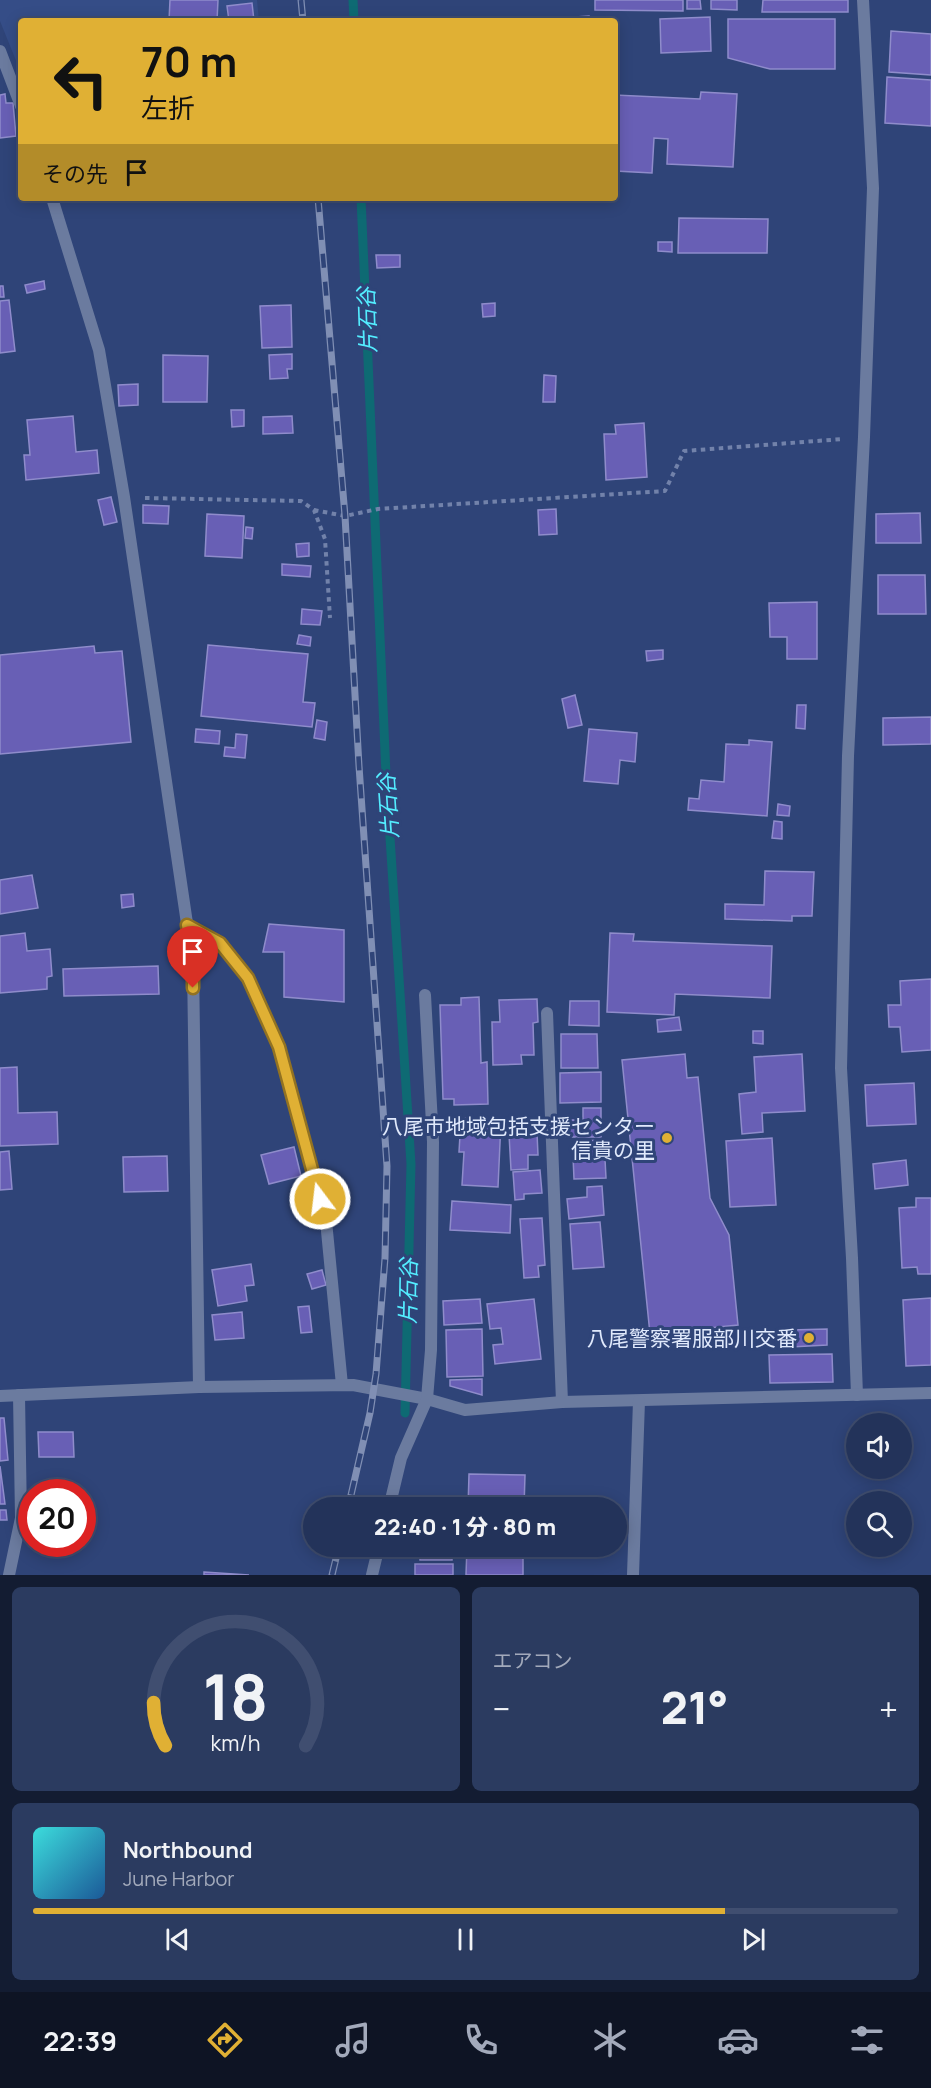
<!DOCTYPE html>
<html lang="ja">
<head>
<meta charset="utf-8">
<style>
  body { margin:0; font-family:Manrope,"Noto Sans JP",sans-serif; background:#2b3b60; color:#f1f3f6; height:100vh; display:flex; flex-direction:column; font-size:22px; white-space:nowrap }
  * { box-sizing:border-box; margin:0 }
  p { font-size:20px; color:#a3aabb }
  .icon { flex:none; width:33px; height:33px; fill:none; stroke:currentColor; stroke-width:2; stroke-linecap:round; stroke-linejoin:round }
  .map { position:relative; height:1575px; overflow:hidden }
  .side { display:flex; flex-direction:column; gap:12px; padding:12px; background:#131c32; flex:1 }
  .side>* { flex:none }
  .hud { position:absolute; left:18px; top:18px; width:600px; height:183px; border-radius:6px; box-shadow:0 3px 15px #0003,0 0 0 2px #404e70; background:#e0b034; color:#111; overflow:hidden }
  .buttons { position:absolute; left:846px; top:1413px; display:grid; gap:12px }
  .buttons a { display:grid; place-items:center; width:66px; height:66px; border-radius:50%; background:#23335a; box-shadow:0 3px 15px #0003,0 0 0 2px #404e70; font-size:30px }
  .speed { position:absolute; left:18px; top:1479px; display:flex; gap:12px; font-size:30px; font-weight:700; text-align:center }
  .speed>* { display:grid; place-content:center; width:78px; height:78px; border-radius:50%; background:#23335a; box-shadow:0 3px 15px #0003,0 0 0 2px #404e70; line-height:1 }
  .speed .limit { border:9px solid #d22; background:#fff; color:#111 }
  .pin { position:absolute; display:grid; place-items:center; width:51px; height:51px; color:#fff; margin:-62px -26px; border-radius:50% 50% 50% 0; rotate:-45deg; box-shadow:0 0 6px #0007 }
  .pin .icon { rotate:45deg }
  .me { position:absolute; width:66px; margin:-33px; rotate:345deg; stroke-linejoin:round; filter:drop-shadow(0 0 4px #0008) }
  .turn { display:flex; align-items:center; gap:21px; height:126px; padding:0 24px; font-size:27px }
  .turn .icon { width:78px; height:78px; stroke-width:2.5 }
  .turn b { display:block; font-size:42px; line-height:51px }
  .then { display:flex; align-items:center; height:57px; padding:0 24px; background:#0003; gap:12px; font-size:22px }
  .big { font-size:45px; font-weight:800; line-height:1.1 }
  .side .widget { flex:1; display:flex; flex-direction:column; justify-content:center; gap:9px; min-width:0; padding:0 21px; border-radius:9px; background:#2b3b60 }
  .side .dial { align-items:center; gap:0 }
  .dial svg { height:156px; overflow:visible; fill:none; stroke:#404e70; stroke-width:7; stroke-linecap:round; text-anchor:middle }
  .dial text { fill:#f1f3f6; stroke:none }
  .song { display:flex; align-items:center; gap:18px }
  .cover { width:72px; height:72px; border-radius:9px; background:linear-gradient(135deg,hsl(180 70% 55%),hsl(210 70% 35%)) }
  .played { height:6px; border-radius:3px; background:linear-gradient(90deg,#e0b034 80%,#404e70 80%) }
  .keys { display:flex; justify-content:space-around; direction:ltr }
  .heat { display:flex; justify-content:space-between; align-items:center; font-size:33px; direction:ltr }
  .side .tiles { flex:1; display:grid; gap:12px; grid-template-columns:1fr 1fr }
  .widget:last-child { grid-column:span 2 }
  .trip { position:absolute; left:303px; top:1497px; width:324px; height:60px; border-radius:30px; background:#23335a; box-shadow:0 3px 15px #0003,0 0 0 2px #404e70; font-weight:800; line-height:60px; text-align:center }
  .tabs { display:flex; height:96px; justify-content:space-around; align-items:center; background:#0e1424; color:#a3aabb }
  .tabs .icon { width:42px; height:42px }
  .tabs .on { color:#e0b034 }
  .tabs b { font-size:27px; color:#f1f3f6 }
  .map>svg:first-child { display:block }
  .built { fill:#354d87 }
  .lines { fill:none; stroke-linecap:round; stroke-linejoin:round }
  .stream { stroke:#0e6a73; stroke-width:9 }
  .building { fill:#685fb5; stroke:#8f8ccb; stroke-width:1.5 }
  .path { stroke:#7282aa; stroke-width:4; stroke-dasharray:4.5 4.5; stroke-linecap:butt }
  .service { stroke:#6b7b9f; stroke-width:12 }
  .minor { stroke:#6b7b9f; stroke-width:12 }
  .rail-casing { stroke:#808fb4; stroke-width:7 }
  .rail { stroke:#2f4478; stroke-width:4.5; stroke-dasharray:14; stroke-linecap:butt }
  .route-casing { stroke:#927222; stroke-width:15 }
  .route { stroke:#e0b034; stroke-width:10 }
  .poi-dot { fill:#e0b034; stroke:#2f4478; stroke-width:2 }
  .labels { text-anchor:middle; dominant-baseline:central; stroke-width:6; stroke-linejoin:round; paint-order:stroke }
  .poi-label { font-size:21px; fill:#e0e9fc; stroke:#2f4478; text-anchor:end }
  .water-label { font-size:22px; font-style:italic; fill:#53edff; stroke:#2f4478 }
</style>
</head>
<body>
<div class="map">
<svg width="931" height="1575" viewBox="0 0 931 1575">
  <rect width="100%" height="100%" fill="#2f4478"/>
  <path class="built" d="M 0,0 L 257,0 L 259,21 L 21,21 L 21,73 L 0,21 Z"/>
  <g class="lines">
    <g class="stream">
      <path d="M 353,0 L 354,21"/>
      <path d="M 361,198 L 386,775 L 411,1164 L 405,1413"/>
    </g>
  </g>
  <g class="building">
    <path d="M 170,0 L 218,0 L 217,21 L 169,21 Z"/>
    <path d="M 595,0 L 683,0 L 683,11 L 595,10 Z"/>
    <path d="M 687,0 L 700,0 L 701,9 L 687,9 Z"/>
    <path d="M 711,0 L 737,0 L 737,10 L 711,9 Z"/>
    <path d="M 763,0 L 848,0 L 848,12 L 762,12 Z"/>
    <path d="M 252,3 L 254,21 L 229,21 L 227,6 Z"/>
    <path d="M 589,16 L 589,21 L 577,21 L 576,17 Z"/>
    <path d="M 710,17 L 711,51 L 661,53 L 660,19 Z"/>
    <path d="M 728,19 L 835,19 L 835,69 L 770,69 L 728,58 Z"/>
    <path d="M 891,31 L 931,34 L 931,75 L 889,72 Z"/>
    <path d="M 887,77 L 931,80 L 931,126 L 885,123 Z"/>
    <path d="M 701,92 L 737,94 L 733,167 L 667,164 L 668,139 L 654,138 L 652,173 L 615,171 L 615,95 L 700,99 Z"/>
    <path d="M 5,94 L 6,103 L 13,103 L 16,136 L 0,138 L 0,95 Z"/>
    <path d="M 679,218 L 768,219 L 767,253 L 678,253 Z"/>
    <path d="M 658,242 L 672,242 L 672,252 L 658,251 Z"/>
    <path d="M 376,255 L 400,255 L 400,267 L 377,268 Z"/>
    <path d="M 44,281 L 45,289 L 27,293 L 25,285 Z"/>
    <path d="M 0,286 L 3,286 L 4,297 L 0,297 Z"/>
    <path d="M 9,300 L 15,351 L 0,353 L 0,301 Z"/>
    <path d="M 495,303 L 495,316 L 483,317 L 482,304 Z"/>
    <path d="M 291,305 L 292,347 L 262,348 L 260,306 Z"/>
    <path d="M 292,354 L 292,369 L 287,369 L 288,378 L 270,379 L 269,355 Z"/>
    <path d="M 163,355 L 208,356 L 207,402 L 163,402 Z"/>
    <path d="M 544,375 L 556,376 L 555,402 L 543,402 Z"/>
    <path d="M 138,384 L 138,405 L 119,406 L 118,385 Z"/>
    <path d="M 231,410 L 244,410 L 244,426 L 232,427 Z"/>
    <path d="M 73,416 L 76,452 L 97,450 L 99,473 L 26,480 L 24,455 L 30,455 L 27,420 Z"/>
    <path d="M 292,416 L 293,433 L 263,434 L 263,417 Z"/>
    <path d="M 644,423 L 647,477 L 606,480 L 604,434 L 616,434 L 615,425 Z"/>
    <path d="M 111,497 L 117,522 L 104,525 L 98,500 Z"/>
    <path d="M 143,505 L 169,506 L 168,524 L 143,523 Z"/>
    <path d="M 556,509 L 557,534 L 539,535 L 538,510 Z"/>
    <path d="M 920,513 L 921,543 L 876,543 L 876,514 Z"/>
    <path d="M 207,514 L 244,516 L 242,558 L 205,556 Z"/>
    <path d="M 246,527 L 253,528 L 252,539 L 245,538 Z"/>
    <path d="M 309,543 L 309,556 L 297,557 L 296,544 Z"/>
    <path d="M 282,564 L 311,566 L 310,577 L 282,575 Z"/>
    <path d="M 878,575 L 925,575 L 926,614 L 878,614 Z"/>
    <path d="M 817,602 L 817,659 L 787,659 L 787,637 L 770,637 L 769,603 Z"/>
    <path d="M 302,609 L 322,611 L 320,625 L 301,624 Z"/>
    <path d="M 299,635 L 311,637 L 310,646 L 297,644 Z"/>
    <path d="M 208,645 L 308,654 L 303,702 L 315,703 L 312,727 L 201,716 Z"/>
    <path d="M 94,646 L 95,653 L 122,651 L 131,742 L 0,754 L 0,655 Z"/>
    <path d="M 663,650 L 663,659 L 647,661 L 646,651 Z"/>
    <path d="M 575,695 L 582,725 L 568,728 L 562,699 Z"/>
    <path d="M 797,705 L 806,705 L 805,729 L 796,728 Z"/>
    <path d="M 931,717 L 931,744 L 883,745 L 883,718 Z"/>
    <path d="M 317,720 L 327,722 L 325,740 L 314,738 Z"/>
    <path d="M 196,729 L 220,731 L 219,744 L 195,742 Z"/>
    <path d="M 589,729 L 637,733 L 635,762 L 620,760 L 618,784 L 584,781 Z"/>
    <path d="M 236,734 L 247,735 L 245,758 L 224,756 L 225,747 L 235,748 Z"/>
    <path d="M 749,740 L 772,742 L 767,816 L 688,810 L 689,798 L 699,799 L 701,780 L 724,782 L 726,744 L 749,745 Z"/>
    <path d="M 778,804 L 790,806 L 789,816 L 777,815 Z"/>
    <path d="M 774,821 L 782,822 L 782,839 L 772,838 Z"/>
    <path d="M 765,871 L 814,872 L 812,916 L 792,916 L 792,921 L 725,919 L 725,904 L 764,905 Z"/>
    <path d="M 32,875 L 38,908 L 0,914 L 0,880 Z"/>
    <path d="M 133,894 L 134,906 L 122,908 L 121,895 Z"/>
    <path d="M 269,924 L 344,930 L 344,1002 L 284,997 L 284,952 L 263,952 Z"/>
    <path d="M 25,933 L 27,951 L 50,949 L 52,976 L 47,977 L 47,989 L 0,993 L 0,936 Z"/>
    <path d="M 610,933 L 634,934 L 633,941 L 772,946 L 770,998 L 675,994 L 674,1015 L 607,1012 Z"/>
    <path d="M 158,966 L 159,994 L 64,996 L 63,969 Z"/>
    <path d="M 931,979 L 931,1050 L 902,1052 L 900,1027 L 889,1027 L 888,1005 L 901,1005 L 900,981 Z"/>
    <path d="M 479,997 L 481,1063 L 487,1062 L 488,1104 L 454,1105 L 454,1099 L 443,1099 L 440,1005 L 461,1005 L 461,998 Z"/>
    <path d="M 537,999 L 538,1022 L 533,1023 L 534,1055 L 521,1055 L 522,1064 L 493,1065 L 492,1022 L 500,1022 L 499,1000 Z"/>
    <path d="M 570,1001 L 599,1001 L 599,1026 L 569,1025 Z"/>
    <path d="M 679,1017 L 681,1030 L 658,1032 L 657,1020 Z"/>
    <path d="M 753,1031 L 763,1031 L 763,1044 L 753,1043 Z"/>
    <path d="M 561,1034 L 597,1034 L 598,1068 L 561,1068 Z"/>
    <path d="M 685,1054 L 687,1078 L 698,1077 L 710,1198 L 729,1235 L 738,1325 L 650,1334 L 622,1060 Z"/>
    <path d="M 802,1054 L 805,1111 L 762,1113 L 763,1132 L 742,1134 L 739,1094 L 756,1092 L 754,1057 Z"/>
    <path d="M 17,1067 L 18,1113 L 57,1112 L 58,1144 L 0,1146 L 0,1068 Z"/>
    <path d="M 601,1072 L 601,1102 L 560,1103 L 560,1073 Z"/>
    <path d="M 914,1083 L 916,1124 L 867,1126 L 865,1085 Z"/>
    <path d="M 583,1108 L 601,1108 L 601,1137 L 566,1137 L 567,1120 L 583,1120 Z"/>
    <path d="M 461,1118 L 501,1121 L 498,1187 L 462,1185 L 464,1152 L 459,1152 Z"/>
    <path d="M 537,1133 L 538,1155 L 528,1155 L 528,1169 L 511,1170 L 509,1134 Z"/>
    <path d="M 772,1138 L 776,1205 L 730,1207 L 726,1141 Z"/>
    <path d="M 604,1140 L 606,1178 L 574,1179 L 573,1156 L 579,1156 L 578,1141 Z"/>
    <path d="M 294,1147 L 301,1176 L 269,1184 L 261,1155 Z"/>
    <path d="M 9,1151 L 12,1189 L 0,1190 L 0,1152 Z"/>
    <path d="M 167,1156 L 168,1191 L 124,1192 L 123,1157 Z"/>
    <path d="M 906,1160 L 908,1185 L 875,1189 L 873,1164 Z"/>
    <path d="M 540,1170 L 542,1193 L 524,1194 L 524,1199 L 515,1200 L 513,1172 Z"/>
    <path d="M 602,1186 L 604,1215 L 569,1219 L 567,1199 L 587,1197 L 587,1187 Z"/>
    <path d="M 916,1198 L 931,1198 L 931,1274 L 918,1274 L 917,1267 L 902,1268 L 899,1208 L 916,1207 Z"/>
    <path d="M 452,1201 L 511,1205 L 510,1233 L 450,1230 Z"/>
    <path d="M 542,1218 L 545,1265 L 538,1266 L 539,1277 L 524,1278 L 520,1219 Z"/>
    <path d="M 600,1222 L 604,1267 L 573,1269 L 570,1224 Z"/>
    <path d="M 251,1264 L 254,1285 L 245,1286 L 247,1301 L 218,1306 L 212,1270 Z"/>
    <path d="M 322,1270 L 326,1285 L 312,1289 L 307,1274 Z"/>
    <path d="M 931,1298 L 931,1365 L 906,1366 L 903,1300 Z"/>
    <path d="M 480,1299 L 482,1323 L 444,1325 L 443,1301 Z"/>
    <path d="M 534,1299 L 541,1359 L 495,1364 L 493,1345 L 503,1344 L 501,1328 L 490,1329 L 487,1304 Z"/>
    <path d="M 309,1306 L 312,1332 L 301,1333 L 298,1307 Z"/>
    <path d="M 242,1312 L 244,1338 L 215,1340 L 212,1315 Z"/>
    <path d="M 482,1329 L 483,1376 L 447,1377 L 446,1330 Z"/>
    <path d="M 827,1329 L 827,1345 L 791,1347 L 790,1330 Z"/>
    <path d="M 832,1354 L 833,1382 L 770,1383 L 769,1355 Z"/>
    <path d="M 482,1379 L 482,1395 L 450,1386 L 450,1380 Z"/>
    <path d="M 0,1418 L 4,1418 L 8,1460 L 0,1461 Z"/>
    <path d="M 38,1432 L 73,1432 L 74,1457 L 39,1457 Z"/>
    <path d="M 0,1466 L 5,1504 L 0,1504 Z"/>
    <path d="M 469,1474 L 525,1475 L 524,1508 L 468,1508 Z"/>
    <path d="M 0,1510 L 6,1510 L 7,1520 L 0,1520 Z"/>
    <rect x="420" y="1546" width="32" height="14"/>
    <path d="M 467,1546 L 523,1546 L 523,1575 L 466,1575 Z"/>
    <rect x="415" y="1564" width="38" height="11"/>
    <path d="M 204,1572 L 249,1575 L 204,1575 Z"/>
  </g>
  <g class="lines">
    <g class="path">
      <path d="M 145,498 L 301,501 L 314,510 L 325,539 L 330,618"/>
      <path d="M 314,510 L 345,516 L 378,509 L 665,491 L 684,451 L 843,439"/>
    </g>
    <g class="service">
      <path d="M 187,925 L 220,943 L 248,978 L 279,1047 L 326,1221 L 342,1385"/>
      <path d="M 9,1575 L 21,1518 L 19,1395"/>
    </g>
    <g class="minor">
      <path d="M 0,51 L 21,106"/>
      <path d="M 52,198 L 99,350 L 124,497 L 193,964 L 199,1387"/>
      <path d="M 547,1013 L 562,1402"/>
      <path d="M 857,1395 L 852,1258 L 841,1068 L 848,756 L 864,437 L 873,188 L 863,0"/>
      <path d="M 0,1396 L 199,1387 L 353,1385 L 427,1399 L 465,1410 L 562,1402 L 931,1393"/>
      <path d="M 389,1508 L 401,1458 L 427,1399 L 431,1350 L 433,1142 L 425,995"/>
      <path d="M 372,1575 L 379,1546"/>
      <path d="M 633,1575 L 639,1401"/>
    </g>
    <defs>
      <g id="rail">
        <path d="M 301,0 L 303,21"/>
        <path d="M 318,198 L 345,516 L 359,766 L 387,1166 L 385,1258 L 376,1374 L 370,1413 L 348,1508"/>
        <path d="M 332,1575 L 339,1546"/>
      </g>
    </defs>
    <use href="#rail" class="rail-casing"/>
    <use href="#rail" class="rail"/>
  </g>
  <g class="lines">
    <defs>
      <path id="route" d="M 193,988 L 193,964 L 187,925 L 220,943 L 248,978 L 279,1047 L 320,1199"/>
    </defs>
    <use href="#route" class="route-casing"/>
    <use href="#route" class="route"/>
  </g>
  <g class="poi-dot">
    <circle cx="667" cy="1138" r="6"/>
    <circle cx="809" cy="1338" r="6"/>
  </g>
  <g class="labels">
    <g class="poi-label">
      <text x="655" y="1126">八尾市地域包括支援センター<tspan x="655" dy="24">信貴の里</tspan></text>
      <text x="797" y="1338">八尾警察署服部川交番</text>
    </g>
    <g class="water-label">
      <text transform="translate(367 320) rotate(-92)">片石谷</text>
      <text transform="translate(388 806) rotate(-94)">片石谷</text>
      <text transform="translate(408 1291) rotate(-89)">片石谷</text>
    </g>
  </g>
</svg>
<div class="buttons">
<a><svg class="icon" aria-label="sound" viewBox="0 0 24 24"><path d="M4 9h4l5-4v14l-5-4H4zM17 9q2 3 0 6"/></svg></a>
<a><svg class="icon" aria-label="search" viewBox="0 0 24 24"><circle cx="10" cy="10" r="6"/><path d="M15 15l6 6"/></svg></a>
</div>
<div class="speed"><div class="limit">20</div></div>
<div class="pin" style="left:193px;top:988px;background:#d93025"><svg class="icon" aria-label="arrive" viewBox="0 0 24 24"><path d="M6 21V4h12l-3 4 3 4H6"/></svg></div>
<svg class="me" style="left:320px;top:1199px" viewBox="-20 -20 40 40"><circle r="17" fill="#e0b034" stroke="#fff" stroke-width="3"/><path d="M0-11L8 9 0 5-8 9z" fill="#fff"/></svg>
<div class="trip">22:40 · 1 分 · 80 m</div>
<div class="hud">
<div class="turn"><svg class="icon" aria-label="left" viewBox="0 0 24 24"><path d="M17 20v-9H6M10 6l-5 5 5 5"/></svg><div><b>70 m</b>左折</div></div>
<div class="then">その先<svg class="icon" aria-label="arrive" viewBox="0 0 24 24"><path d="M6 21V4h12l-3 4 3 4H6"/></svg></div>
</div>
</div>
<section class="side">
<div class="tiles">
<div class="widget dial"><svg viewBox="0 0 100 80">
<path d="M14 69A42 42 0 1 1 86 69"/>
<path d="M14 69A42 42 0 0 1 8 47" stroke="#e0b034"/>
<text x="50" y="56" font-size="32" font-weight="700">18</text>
<text x="50" y="72" font-size="11">km/h</text>
</svg></div>
<div class="widget"><p>エアコン</p>
<div class="heat"><a>−</a><b class="big">21°</b><a>+</a></div>
</div>
<div class="widget">
<div class="song"><i class="cover"></i><div><b>Northbound</b><p>June Harbor</p></div></div>
<div class="played"></div>
<div class="keys"><svg class="icon" aria-label="previous" viewBox="0 0 24 24"><path d="M18 5L8 12l10 7zM5 5v14"/></svg><svg class="icon" aria-label="pause" viewBox="0 0 24 24"><path d="M8 5v14M16 5v14"/></svg><svg class="icon" aria-label="next" viewBox="0 0 24 24"><path d="M6 5l10 7-10 7zM19 5v14"/></svg></div>
</div>
</div>
</section>
<nav class="tabs">
<b>22:39</b>
<svg class="icon on" aria-label="directions" viewBox="0 0 24 24"><path d="M12 3l9 9-9 9-9-9zM9 14v-3h6M13 9l2 2-2 2"/></svg>
<svg class="icon" aria-label="music" viewBox="0 0 24 24"><path d="M9 18V5l10-2v13"/><circle cx="6" cy="18" r="3"/><circle cx="16" cy="16" r="3"/></svg>
<svg class="icon" aria-label="phone" viewBox="0 0 24 24"><path d="M5 4h4l2 5-3 2q2 4 5 5l2-3 5 2v4C11 20 4 13 5 4z"/></svg>
<svg class="icon" aria-label="climate" viewBox="0 0 24 24"><path d="M12 3v18M4 7l16 10M4 17L20 7"/></svg>
<svg class="icon" aria-label="car" viewBox="0 0 24 24"><path d="M5 17H2v-5l4-1 3-4h7l3 4 3 1v5h-3M9 17h6M6 11h13"/><circle cx="7" cy="17" r="2"/><circle cx="17" cy="17" r="2"/></svg>
<svg class="icon" aria-label="filters" viewBox="0 0 24 24"><path d="M4 7h16M4 17h16"/><circle cx="9" cy="7" r="2"/><circle cx="15" cy="17" r="2"/></svg>
</nav>
</body>
</html>
